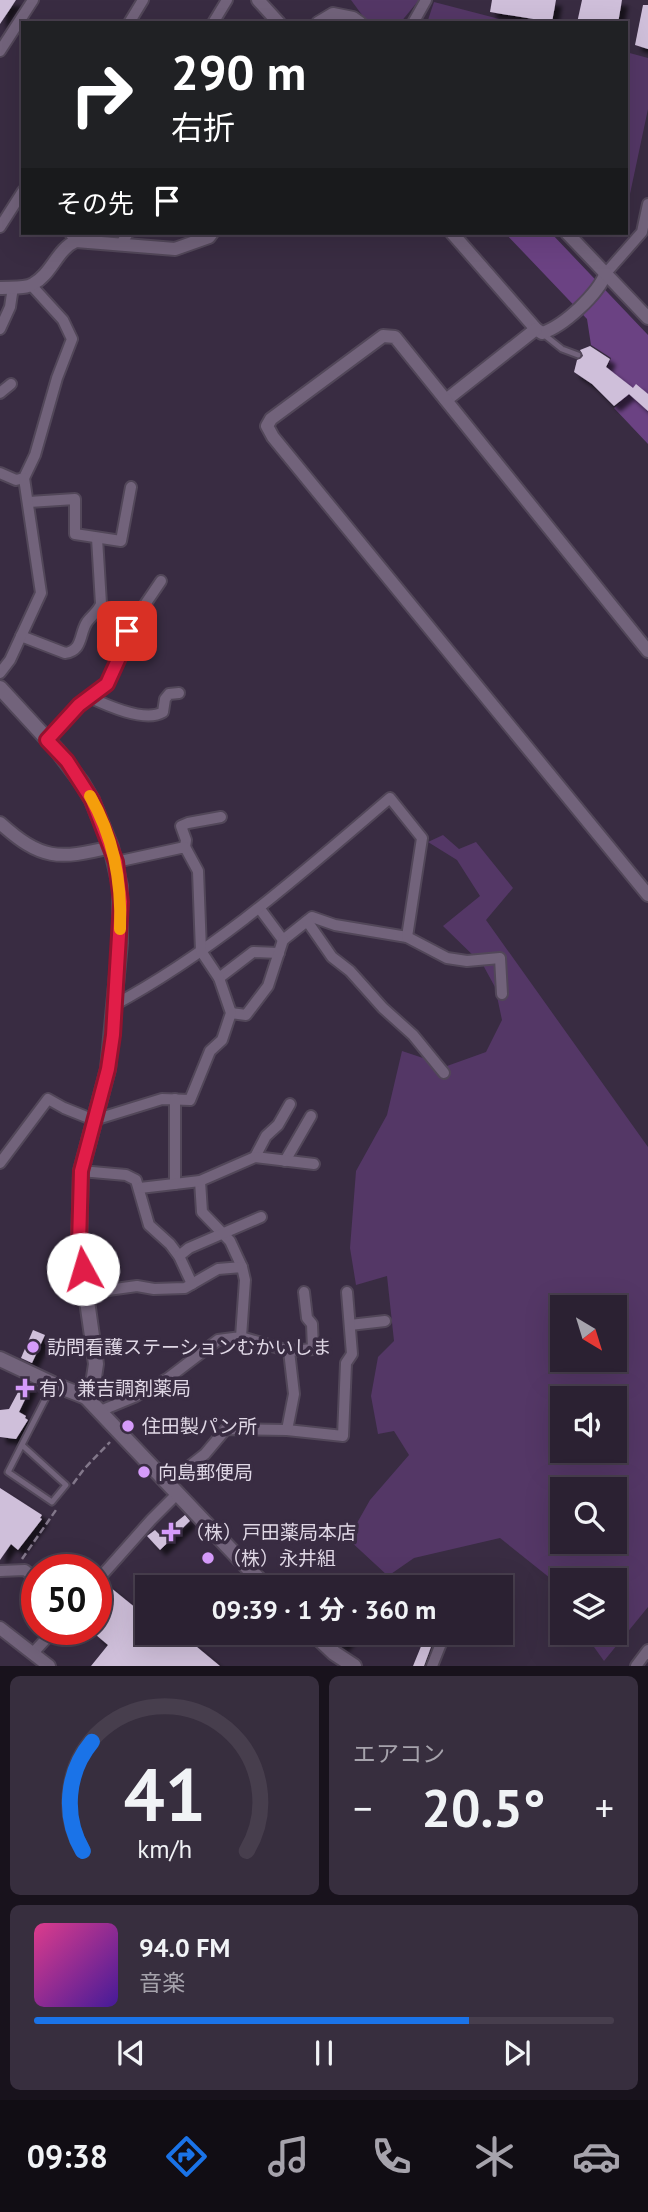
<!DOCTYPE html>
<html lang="ja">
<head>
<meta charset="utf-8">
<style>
  body { margin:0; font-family:"PT Sans","Noto Sans JP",sans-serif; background:#372e3e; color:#f1f3f6; height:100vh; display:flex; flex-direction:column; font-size:26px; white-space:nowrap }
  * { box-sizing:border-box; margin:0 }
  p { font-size:23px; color:#a6a3ac }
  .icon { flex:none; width:38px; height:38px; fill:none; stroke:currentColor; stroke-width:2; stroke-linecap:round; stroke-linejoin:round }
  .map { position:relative; height:1666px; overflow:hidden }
  .drawer { display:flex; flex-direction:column; gap:10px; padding:10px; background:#18121c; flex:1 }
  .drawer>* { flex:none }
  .hud { position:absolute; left:21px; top:21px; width:607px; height:214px; border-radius:0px; box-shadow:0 7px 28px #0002,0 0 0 2px #473e4d; background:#202124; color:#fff; overflow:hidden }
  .needle { width:46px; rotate:142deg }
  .fabs { position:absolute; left:550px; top:1295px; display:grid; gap:14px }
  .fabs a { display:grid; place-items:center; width:77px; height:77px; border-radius:0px; background:#2b2132; box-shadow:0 7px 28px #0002,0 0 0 2px #473e4d; font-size:35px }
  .speed { position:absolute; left:21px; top:1554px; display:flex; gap:14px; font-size:35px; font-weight:700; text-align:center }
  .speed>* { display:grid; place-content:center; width:91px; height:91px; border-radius:50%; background:#2b2132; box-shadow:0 7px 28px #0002,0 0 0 2px #473e4d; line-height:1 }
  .speed .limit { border:10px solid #d22; background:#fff; color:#111 }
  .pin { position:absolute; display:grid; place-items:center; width:60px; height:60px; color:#fff; margin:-30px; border-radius:14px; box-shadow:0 4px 10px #0006 }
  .me { position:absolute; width:77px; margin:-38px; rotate:354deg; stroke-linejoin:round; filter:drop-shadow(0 0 5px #0008) }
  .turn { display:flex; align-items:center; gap:24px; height:147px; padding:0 35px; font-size:32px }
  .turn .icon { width:91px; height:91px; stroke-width:2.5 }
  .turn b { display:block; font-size:49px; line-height:60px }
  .then { display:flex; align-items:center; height:66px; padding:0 35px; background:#0003; gap:14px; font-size:26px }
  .big { font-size:52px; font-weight:700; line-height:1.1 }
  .drawer .tile { flex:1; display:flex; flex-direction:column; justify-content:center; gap:10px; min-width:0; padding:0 24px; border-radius:10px; background:#372e3e }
  .drawer .dial { align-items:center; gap:0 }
  .dial svg { height:182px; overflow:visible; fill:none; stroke:#473e4d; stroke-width:7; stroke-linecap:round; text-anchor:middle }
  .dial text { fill:#f1f3f6; stroke:none }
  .song { display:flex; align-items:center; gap:21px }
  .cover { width:84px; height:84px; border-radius:10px; background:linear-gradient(135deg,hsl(330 70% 55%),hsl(260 70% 35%)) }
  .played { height:7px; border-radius:4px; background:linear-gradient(90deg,#1a73e8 75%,#473e4d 75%) }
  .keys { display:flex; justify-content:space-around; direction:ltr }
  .heat { display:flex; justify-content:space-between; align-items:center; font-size:38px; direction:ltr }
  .drawer .tiles { flex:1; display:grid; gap:10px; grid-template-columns:1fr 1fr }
  .tile:last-child { grid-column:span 2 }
  .trip { position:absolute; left:135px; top:1575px; width:378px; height:70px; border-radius:0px; background:#2b2132; box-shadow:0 7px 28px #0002,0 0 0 2px #473e4d; font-weight:700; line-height:70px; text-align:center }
  .tab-bar { display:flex; height:112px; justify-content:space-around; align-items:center; background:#110d14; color:#a6a3ac }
  .tab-bar .icon { width:49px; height:49px }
  .tab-bar .active { color:#1a73e8 }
  .tab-bar b { font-size:32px; color:#f1f3f6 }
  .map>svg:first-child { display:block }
  .green { fill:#543766; fill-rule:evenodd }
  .water { fill:#6b4283 }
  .building { fill:#cfbfda; filter:url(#shadow) }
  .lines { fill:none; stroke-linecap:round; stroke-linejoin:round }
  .service-casing { stroke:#524759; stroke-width:9 }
  .minor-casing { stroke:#524759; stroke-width:14 }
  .tertiary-casing { stroke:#524759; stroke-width:16 }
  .secondary-casing { stroke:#524759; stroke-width:18 }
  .path { stroke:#82778a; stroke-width:2.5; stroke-dasharray:7 3.5; stroke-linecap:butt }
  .service { stroke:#72637b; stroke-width:5 }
  .minor { stroke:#72637b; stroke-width:10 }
  .tertiary { stroke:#72637b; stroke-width:12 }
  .secondary { stroke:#72637b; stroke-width:14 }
  .route-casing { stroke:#92132f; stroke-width:18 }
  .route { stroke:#e11d48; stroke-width:12 }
  .slow { stroke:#f59e0b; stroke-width:12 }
  .poi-dot { fill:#d59bfa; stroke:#392c42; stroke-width:2.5 }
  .labels { text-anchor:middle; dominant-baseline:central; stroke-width:7; stroke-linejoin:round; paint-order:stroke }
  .poi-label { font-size:19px; fill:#dfd7e5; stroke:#392c42; text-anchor:start }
</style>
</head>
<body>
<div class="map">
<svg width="648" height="1666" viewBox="0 0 648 1666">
  <defs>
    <filter id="shadow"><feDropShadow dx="6" dy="6" stdDeviation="2" flood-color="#0009"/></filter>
  </defs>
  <rect width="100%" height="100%" fill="#392c42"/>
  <g class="green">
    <path d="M 351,0 L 419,0 L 400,23 L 368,23 Z"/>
    <path d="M 434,2 L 515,23 L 427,23 Z"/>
    <path d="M 626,52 L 648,58 L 648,109 L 627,208 Z"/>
    <path d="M 443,835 L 459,849 L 476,842 L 513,888 L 486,920 L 648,1147 L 648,1607 L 604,1661 L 584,1633 L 614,1633 L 614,1580 L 562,1580 L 562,1601 L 550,1578 L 500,1538 L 414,1558 L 388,1576 L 348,1539 L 370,1500 L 409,1455 L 394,1431 L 378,1434 L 371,1396 L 378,1357 L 394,1341 L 387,1276 L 356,1285 L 350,1248 L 356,1171 L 387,1115 L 402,1051 L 447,1066 L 486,1052 L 502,1020 L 495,987 L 483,965 L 443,926 L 480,896 L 457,860 L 428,842 ZM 562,1307 L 614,1307 L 614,1360 L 562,1360 ZM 562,1398 L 614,1398 L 614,1451 L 562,1451 ZM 562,1489 L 614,1489 L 614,1542 L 562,1542 Z"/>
  </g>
  <path class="water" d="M 505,233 L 551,233 L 648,335 L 648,444 L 614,408 L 620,402 L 601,381 L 611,358 L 591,345 L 587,319 Z"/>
  <g class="building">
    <path d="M 0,0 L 16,0 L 0,24 Z"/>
    <path d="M 492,0 L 556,0 L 552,22 L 490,12 Z"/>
    <path d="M 582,0 L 622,0 L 618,23 L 577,23 Z"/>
    <path d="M 643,5 L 648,5 L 648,49 L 635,45 Z"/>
    <path d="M 590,346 L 610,359 L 606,367 L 633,388 L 636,384 L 648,394 L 648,411 L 629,394 L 614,406 L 592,384 L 574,372 L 577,360 L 583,356 L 580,350 Z"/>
    <path d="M 33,1330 L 45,1335 L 32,1363 L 21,1358 Z"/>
    <path d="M 24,1381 L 32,1385 L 19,1412 L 26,1416 L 25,1418 L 28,1420 L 16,1439 L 0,1437 L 0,1410 L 9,1409 Z"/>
    <path d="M 0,1488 L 42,1515 L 40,1518 L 42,1519 L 18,1550 L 11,1544 L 0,1560 Z"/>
    <path d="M 185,1515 L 190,1521 L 160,1550 L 147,1536 L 155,1530 L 160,1535 Z"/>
    <path d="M 105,1583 L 147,1617 L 147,1633 L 189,1633 L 185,1637 L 220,1666 L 91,1666 L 108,1645 L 96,1635 L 96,1590 Z"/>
    <path d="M 327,1633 L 354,1633 L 342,1646 Z"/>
    <path d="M 422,1644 L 431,1647 L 424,1666 L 413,1666 Z"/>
  </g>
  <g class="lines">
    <defs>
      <g id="service">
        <path d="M 542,333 L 562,349 L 578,355"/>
        <path d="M 22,1445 L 66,1485 L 52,1502 L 8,1472 L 53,1384"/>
      </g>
      <g id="minor">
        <path d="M 129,23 L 143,0"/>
        <path d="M 213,23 L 227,0"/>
        <path d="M 413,23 L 426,0"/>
        <path d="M 0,51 L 33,0"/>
        <path d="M 0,227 L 23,191"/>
        <path d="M 70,233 L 76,241 L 81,233"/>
        <path d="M 121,244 L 128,233"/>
        <path d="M 606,273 L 642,232 L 648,204"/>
        <path d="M 0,329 L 10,307 L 13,287"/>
        <path d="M 0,393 L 11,384"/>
        <path d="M 0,473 L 16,480 L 24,478 L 35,455 L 57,378 L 72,339 L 63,320 L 32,286"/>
        <path d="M 29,502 L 75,499 L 75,534 L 121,541 L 131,487"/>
        <path d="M 21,636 L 65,653 C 83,651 79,634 87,622 C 92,615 98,612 101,604 L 97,538"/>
        <path d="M 0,673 L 10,660 L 41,593 L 24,478"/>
        <path d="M 89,697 C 106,705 145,723 163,712 L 165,699 L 169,694 L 179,693"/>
        <path d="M 47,740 L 79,705 L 107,684 L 122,651 L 127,631 L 161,581"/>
        <path d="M 185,847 L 186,840 L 181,826 L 188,823 L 221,817"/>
        <path d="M 260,909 L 283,940 L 312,917 L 335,925 L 407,937 L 447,958 L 467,961 L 500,958 L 502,994"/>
        <path d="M 307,921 L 332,957 L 350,971 L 383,1008 L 413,1035 L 444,1073"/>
        <path d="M 219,978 L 253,952 L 279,953"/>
        <path d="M 114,1005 C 216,950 302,873 390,798 L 422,838 L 407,937"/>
        <path d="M 231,1013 L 246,1015 L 268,986 L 283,940"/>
        <path d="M 255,1157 L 266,1136 L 278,1125 L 290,1104"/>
        <path d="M 285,1161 L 311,1116"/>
        <path d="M 0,1163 L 48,1099 L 64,1108 L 94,1120 L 162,1099 L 190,1100 L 210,1051 L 222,1040 L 231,1013 L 219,978 L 201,951 L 198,871 L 185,847 L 116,862"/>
        <path d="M 81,1171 L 126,1175 L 136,1180 L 149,1225 L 170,1244 L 179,1256 L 192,1284"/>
        <path d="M 200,1181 L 202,1212 L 230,1241 L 242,1267"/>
        <path d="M 175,1184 L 175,1099"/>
        <path d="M 140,1188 L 200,1181 L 255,1157 L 314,1164"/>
        <path d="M 179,1256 L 189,1248 L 261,1217"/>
        <path d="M 86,1293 L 137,1286 L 154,1289 L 185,1288 L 218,1269 L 242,1267 L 245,1280 L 241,1337 L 218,1340 L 167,1379 L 134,1397 L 100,1411"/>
        <path d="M 350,1325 L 385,1321"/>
        <path d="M 241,1337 L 289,1351 L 313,1349 L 312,1324 L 307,1318 L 304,1292"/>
        <path d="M 287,1430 L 343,1436 L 346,1363 L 352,1354 L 347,1292"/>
        <path d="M 168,1483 L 205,1454 L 226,1429 L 287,1430 L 294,1394 L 289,1351"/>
        <path d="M 0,1571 L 25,1570 L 37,1580"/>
        <path d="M 96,1582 L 151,1520 L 177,1494"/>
        <path d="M 33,1653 L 55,1629"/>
        <path d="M 432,1666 L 440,1646 L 441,1633"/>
        <path d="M 636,1666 L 648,1650"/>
      </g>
      <g id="tertiary">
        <path d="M 258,0 L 279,23"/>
        <path d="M 318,23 L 333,14 L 353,18 L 360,23"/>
        <path d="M 452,233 L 536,329 L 542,333 C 564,326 598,294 606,273"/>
        <path d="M 567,233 L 648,318"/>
        <path d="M 0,288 C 10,287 25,289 33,284 C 52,274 57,249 76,241 L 175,249 L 209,237 L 212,233"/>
        <path d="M 446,400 L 536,329"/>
        <path d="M 648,651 L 395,337 L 383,336 L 271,419 L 267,426 L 273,437 L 648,895"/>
        <path d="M 0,823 C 41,860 58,860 111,847"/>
        <path d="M 0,1628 L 49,1666"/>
      </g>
      <g id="secondary">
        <path d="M 0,688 L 57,750 L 82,783 L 92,800 L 111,847 L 120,886 L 120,943 L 108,1069 L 81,1171 L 79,1245 L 96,1364 L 93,1384 L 86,1397"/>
        <path d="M 0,1359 L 53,1384 L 86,1397 L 266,1587"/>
        <path d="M 313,1633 L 334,1653 L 354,1666"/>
      </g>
    </defs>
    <use href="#service" class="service-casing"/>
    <use href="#minor" class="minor-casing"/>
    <use href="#tertiary" class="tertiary-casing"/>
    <use href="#secondary" class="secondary-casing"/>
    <g class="path">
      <path d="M 73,1484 L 84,1469 L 110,1442"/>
      <path d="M 22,1559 L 56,1510"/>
    </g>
    <use href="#service" class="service"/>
    <use href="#minor" class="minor"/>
    <use href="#tertiary" class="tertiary"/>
    <use href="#secondary" class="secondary"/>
  </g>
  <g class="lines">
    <defs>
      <path id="route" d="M 83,1269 L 79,1245 L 81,1171 L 108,1069 L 113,1035 L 121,902 L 116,862 L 92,800 L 67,761 L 47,740 L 79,705 L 107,684 L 122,651 L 127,631"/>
    </defs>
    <use href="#route" class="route-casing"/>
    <use href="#route" class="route"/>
    <path class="slow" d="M 90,796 C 113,836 122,882 120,929"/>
  </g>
  <g class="poi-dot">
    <circle cx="33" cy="1347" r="7"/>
    <path d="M21.5 1377.5h7v7h7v7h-7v7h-7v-7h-7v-7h7z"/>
    <circle cx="128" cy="1426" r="7"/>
    <circle cx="144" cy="1472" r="7"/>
    <path d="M167.5 1521.5h7v7h7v7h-7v7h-7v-7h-7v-7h7z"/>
    <circle cx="208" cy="1558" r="7"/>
  </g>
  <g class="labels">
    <g class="poi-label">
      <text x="47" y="1347">訪問看護ステーションむかいしま</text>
      <text x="39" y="1388">有）兼吉調剤薬局</text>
      <text x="142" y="1426">住田製パン所</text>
      <text x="158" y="1472">向島郵便局</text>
      <text x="185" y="1532">（株）戸田薬局本店</text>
      <text x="222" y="1558">（株）永井組</text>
    </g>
  </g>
</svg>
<div class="fabs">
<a><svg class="needle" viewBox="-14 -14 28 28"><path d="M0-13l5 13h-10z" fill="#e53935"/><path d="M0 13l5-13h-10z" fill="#a6a3ac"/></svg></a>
<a><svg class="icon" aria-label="sound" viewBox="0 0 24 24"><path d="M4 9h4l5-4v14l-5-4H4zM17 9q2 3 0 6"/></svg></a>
<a><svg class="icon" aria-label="search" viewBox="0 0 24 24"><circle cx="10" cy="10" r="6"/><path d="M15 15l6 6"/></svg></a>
<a><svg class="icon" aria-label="layers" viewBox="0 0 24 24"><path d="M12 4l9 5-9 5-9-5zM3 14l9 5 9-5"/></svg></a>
</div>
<div class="speed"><div class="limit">50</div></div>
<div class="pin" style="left:127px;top:631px;background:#d93025"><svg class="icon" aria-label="arrive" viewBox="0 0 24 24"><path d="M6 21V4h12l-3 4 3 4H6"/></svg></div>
<svg class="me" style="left:83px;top:1269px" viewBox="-20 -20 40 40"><circle r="19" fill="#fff"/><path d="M0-13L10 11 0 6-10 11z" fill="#e11d48"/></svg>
<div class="trip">09:39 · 1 分 · 360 m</div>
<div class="hud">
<div class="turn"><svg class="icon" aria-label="right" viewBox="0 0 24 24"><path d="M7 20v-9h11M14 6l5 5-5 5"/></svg><div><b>290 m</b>右折</div></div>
<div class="then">その先<svg class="icon" aria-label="arrive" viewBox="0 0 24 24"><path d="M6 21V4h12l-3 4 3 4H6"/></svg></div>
</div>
</div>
<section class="drawer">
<div class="tiles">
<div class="tile dial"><svg viewBox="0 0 100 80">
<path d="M14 69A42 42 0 1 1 86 69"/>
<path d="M14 69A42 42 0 0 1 18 21" stroke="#1a73e8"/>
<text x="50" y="56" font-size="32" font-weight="700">41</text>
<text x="50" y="72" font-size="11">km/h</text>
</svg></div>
<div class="tile"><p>エアコン</p>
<div class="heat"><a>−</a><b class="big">20.5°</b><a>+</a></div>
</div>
<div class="tile">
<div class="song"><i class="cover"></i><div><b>94.0 FM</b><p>音楽</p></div></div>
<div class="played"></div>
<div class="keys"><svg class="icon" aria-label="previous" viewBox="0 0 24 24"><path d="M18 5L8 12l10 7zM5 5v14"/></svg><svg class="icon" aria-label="pause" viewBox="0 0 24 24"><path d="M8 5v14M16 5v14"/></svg><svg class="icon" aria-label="next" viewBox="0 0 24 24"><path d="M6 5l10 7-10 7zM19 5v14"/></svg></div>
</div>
</div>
</section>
<nav class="tab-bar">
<b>09:38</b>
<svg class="icon active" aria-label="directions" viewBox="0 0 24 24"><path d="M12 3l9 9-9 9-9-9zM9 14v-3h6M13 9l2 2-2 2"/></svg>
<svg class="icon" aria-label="music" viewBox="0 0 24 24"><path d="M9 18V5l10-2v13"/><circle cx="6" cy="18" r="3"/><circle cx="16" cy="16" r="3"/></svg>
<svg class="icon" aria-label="phone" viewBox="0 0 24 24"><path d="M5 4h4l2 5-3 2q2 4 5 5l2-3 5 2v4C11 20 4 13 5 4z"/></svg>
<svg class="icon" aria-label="climate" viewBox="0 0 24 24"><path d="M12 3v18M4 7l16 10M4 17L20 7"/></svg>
<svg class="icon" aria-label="car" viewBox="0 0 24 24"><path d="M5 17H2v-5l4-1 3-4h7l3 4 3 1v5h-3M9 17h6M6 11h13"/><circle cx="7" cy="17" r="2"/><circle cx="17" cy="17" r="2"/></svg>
</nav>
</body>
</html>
